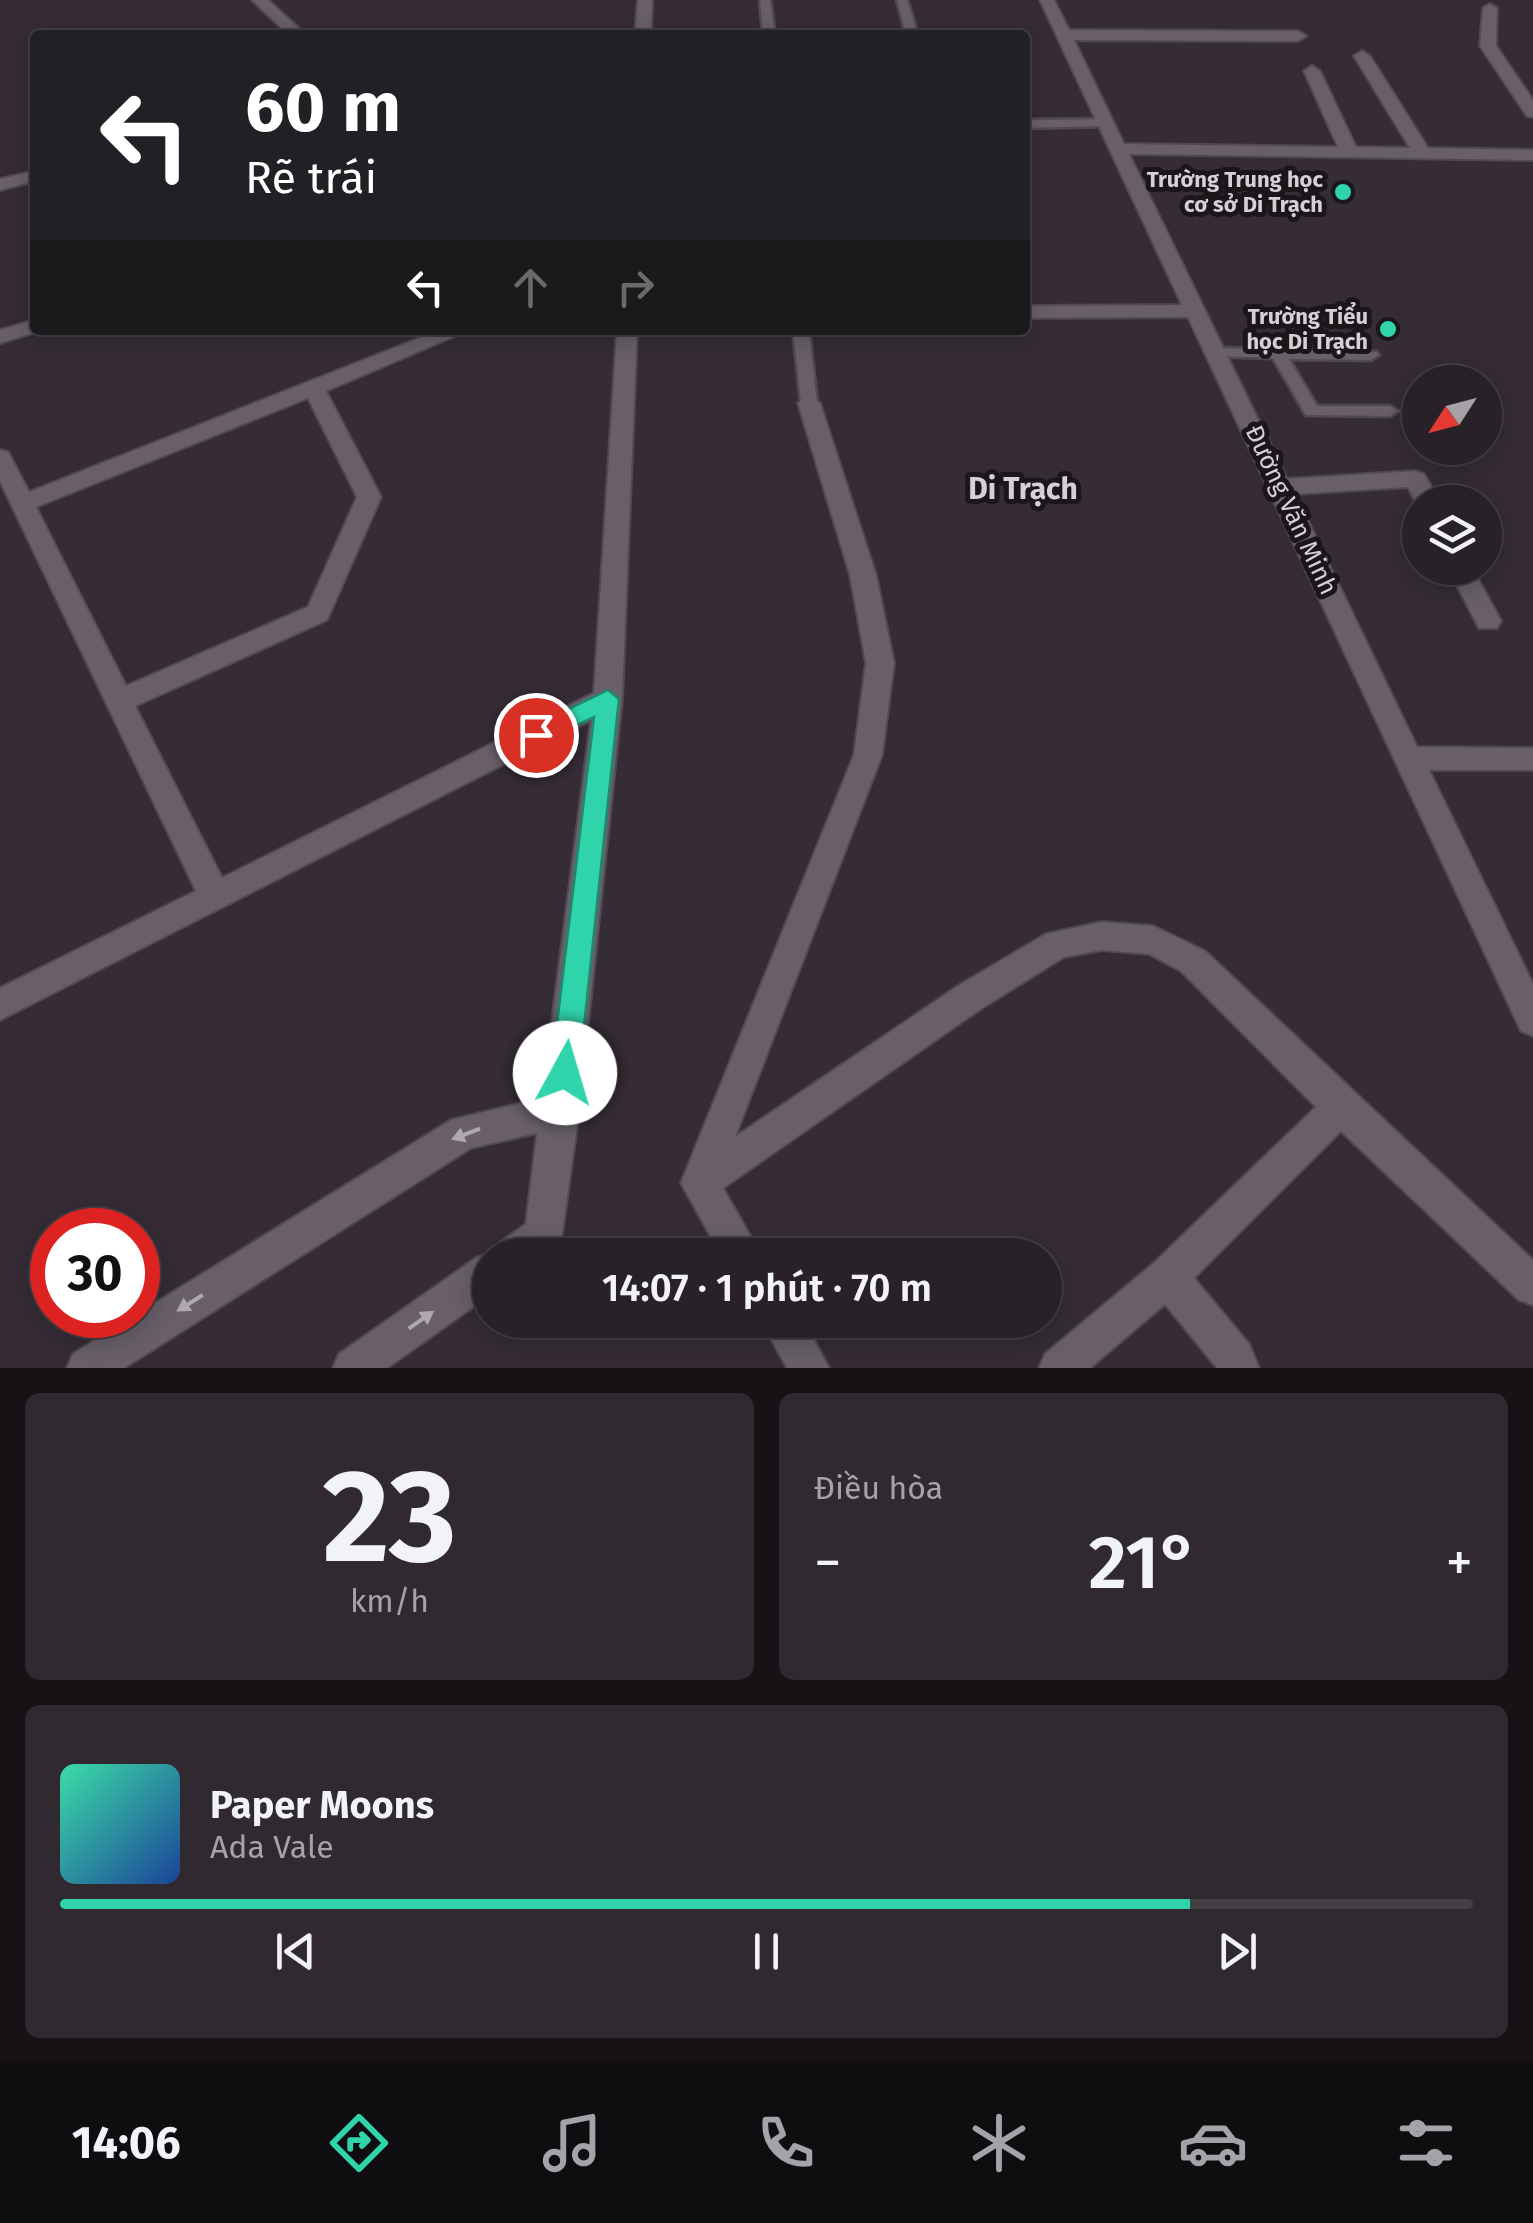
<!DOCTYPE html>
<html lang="vi">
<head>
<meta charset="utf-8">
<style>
  body { margin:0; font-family:"Fira Sans",sans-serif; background:#302930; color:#f1f3f6; height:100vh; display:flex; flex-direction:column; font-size:38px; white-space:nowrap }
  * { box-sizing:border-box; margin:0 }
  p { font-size:32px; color:#a5a3a8 }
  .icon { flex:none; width:55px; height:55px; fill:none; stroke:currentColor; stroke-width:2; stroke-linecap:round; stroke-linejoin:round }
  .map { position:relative; height:1368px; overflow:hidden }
  .panel { display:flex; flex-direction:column; gap:25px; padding:25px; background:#161216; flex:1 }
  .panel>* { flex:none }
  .banner { position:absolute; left:30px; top:30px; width:1000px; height:305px; border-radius:10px; box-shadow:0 5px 25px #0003,0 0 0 2px #443e45; background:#202124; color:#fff; overflow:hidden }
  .needle { width:65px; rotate:234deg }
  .tools { position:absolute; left:1402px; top:365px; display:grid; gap:20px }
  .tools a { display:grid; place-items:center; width:100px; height:100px; border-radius:50%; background:#282128; box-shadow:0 5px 25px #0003,0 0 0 2px #443e45; font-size:50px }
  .speed { position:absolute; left:30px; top:1208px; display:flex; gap:20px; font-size:50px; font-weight:700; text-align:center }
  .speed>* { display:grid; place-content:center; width:130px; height:130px; border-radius:50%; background:#282128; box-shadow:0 5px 25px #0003,0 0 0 2px #443e45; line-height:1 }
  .speed .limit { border:15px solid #d22; background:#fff; color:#111 }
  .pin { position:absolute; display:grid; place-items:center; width:85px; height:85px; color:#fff; margin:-42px; border:5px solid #fff; border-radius:50%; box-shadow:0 2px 10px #0007 }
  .me { position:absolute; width:110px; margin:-55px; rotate:6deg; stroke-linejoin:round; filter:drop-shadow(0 0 8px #0008) }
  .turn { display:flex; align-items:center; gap:35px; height:210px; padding:0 50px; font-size:45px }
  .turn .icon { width:130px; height:130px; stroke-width:2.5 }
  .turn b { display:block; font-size:70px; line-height:85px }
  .lanes { display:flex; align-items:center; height:95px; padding:0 50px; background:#0003; justify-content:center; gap:50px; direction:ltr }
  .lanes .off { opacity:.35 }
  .big { font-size:75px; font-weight:600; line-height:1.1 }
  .panel .card { flex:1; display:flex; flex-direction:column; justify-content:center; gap:15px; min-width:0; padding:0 35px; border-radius:15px; background:#302930 }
  .panel .dial { align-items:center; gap:0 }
  .dial b { font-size:130px; line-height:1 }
  .song { display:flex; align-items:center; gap:30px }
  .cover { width:120px; height:120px; border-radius:15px; background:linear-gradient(135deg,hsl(160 70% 55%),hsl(220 70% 35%)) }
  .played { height:10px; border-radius:5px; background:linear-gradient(90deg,#2fd4aa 80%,#443e45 80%) }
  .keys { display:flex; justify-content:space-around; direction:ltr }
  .heat { display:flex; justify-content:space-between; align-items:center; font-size:55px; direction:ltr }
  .panel .tiles { flex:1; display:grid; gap:25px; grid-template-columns:1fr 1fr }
  .card:last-child { grid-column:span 2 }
  .trip { position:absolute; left:472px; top:1238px; width:590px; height:100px; border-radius:50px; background:#282128; box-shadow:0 5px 25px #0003,0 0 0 2px #443e45; font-weight:600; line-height:100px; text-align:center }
  .tabs { display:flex; height:160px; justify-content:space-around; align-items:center; background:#100d10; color:#a5a3a8 }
  .tabs .icon { width:70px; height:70px }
  .tabs .current { color:#2fd4aa }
  .tabs b { font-size:45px; color:#f1f3f6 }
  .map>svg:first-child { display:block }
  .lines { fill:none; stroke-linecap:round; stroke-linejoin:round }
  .service-casing { stroke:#504951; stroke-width:5 }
  .minor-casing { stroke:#504951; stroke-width:4 }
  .service { fill:#685f69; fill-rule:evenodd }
  .minor { fill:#685f69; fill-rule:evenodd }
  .oneway { fill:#afa8b0 }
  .route { fill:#2fd4aa; stroke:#1f8a6e; stroke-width:2.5 }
  .poi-dot { fill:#2fd4aa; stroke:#1a161a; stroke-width:4 }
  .labels { text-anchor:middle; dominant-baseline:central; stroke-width:10; stroke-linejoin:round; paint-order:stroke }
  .far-poi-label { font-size:22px; font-weight:bold; fill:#d5d0d6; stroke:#1a161a; text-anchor:end }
  .street-label { font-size:25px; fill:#d5d0d6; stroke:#1a161a }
  .quarter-label { font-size:30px; font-weight:bold; fill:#d5d0d6; stroke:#1a161a }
</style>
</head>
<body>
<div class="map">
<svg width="1533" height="1368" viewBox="0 0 1533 1368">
  <rect width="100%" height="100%" fill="#352c35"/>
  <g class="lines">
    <defs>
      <g id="service">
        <path d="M 760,0 L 770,0 L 775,35 L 763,35 Z"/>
        <path d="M 897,0 L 907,0 L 918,35 L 906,35 Z"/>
        <path d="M 1111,119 L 1111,125 L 1107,126 L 1025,128 L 1025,120 Z"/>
        <path d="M 793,330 L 809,330 L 817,403 L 809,408 L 801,403 Z"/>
        <path d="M 1217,348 L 1377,352 L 1379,355 L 1371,360 L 1289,359 L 1317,406 L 1390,406 L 1398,411 L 1390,416 L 1306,415 L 1273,358 L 1212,356 L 1209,353 Z"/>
      </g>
      <g id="minor">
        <path d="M 252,0 L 268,0 L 306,35 L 289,35 Z"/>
        <path d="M 638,0 L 652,0 L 651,35 L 635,35 Z"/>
        <path d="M 1040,0 L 1054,0 L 1069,30 L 1298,31 L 1306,36 L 1298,41 L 1074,40 L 1124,144 L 1338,147 L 1304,71 L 1312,66 L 1320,71 L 1356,147 L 1410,148 L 1354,56 L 1362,51 L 1370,56 L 1428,148 L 1533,150 L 1533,160 L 1129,154 L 1287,479 L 1416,471 L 1424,474 L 1440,502 L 1420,502 L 1419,508 L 1408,487 L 1295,494 L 1417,747 L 1533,748 L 1533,770 L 1429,770 L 1533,984 L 1533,1036 L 1521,1031 L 1188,317 L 1025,318 L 1025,306 L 1182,305 Z"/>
        <path d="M 1490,4 L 1497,8 L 1496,46 L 1533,100 L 1533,117 L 1527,116 L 1480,46 L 1483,8 Z"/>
        <path d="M 35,171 L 35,181 L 0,190 L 0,179 Z"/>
        <path d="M 35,320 L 35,330 L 42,330 L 0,343 L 0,330 Z"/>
        <path d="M 440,330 L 469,330 L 326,391 L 381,497 L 327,620 L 135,706 L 222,878 L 594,693 L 617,330 L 637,330 L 622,699 L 579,1111 L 562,1234 C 550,1264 518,1255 490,1255 L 490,1295 L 387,1368 L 333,1368 L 339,1354 L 476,1258 L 490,1253 L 495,1255 L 501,1242 L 526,1224 L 537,1133 L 471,1148 L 124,1368 L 67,1368 L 73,1354 L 451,1120 L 542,1098 L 591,720 L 0,1020 L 0,988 L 196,891 L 0,481 L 0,450 L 8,452 L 29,492 ZM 308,398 L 357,497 L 308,607 L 126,686 L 36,507 Z"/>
        <path d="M 809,396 L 820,403 L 876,575 L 894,663 L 882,755 L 735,1137 L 958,986 L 1046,934 L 1102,922 L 1153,926 L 1205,951 L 1533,1260 L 1533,1305 L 1519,1300 L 1341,1131 L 1194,1278 L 1249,1344 L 1259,1368 L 1217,1368 L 1165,1304 L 1090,1368 L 1039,1368 L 1045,1354 L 1154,1263 L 1316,1107 L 1181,971 L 1149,954 L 1102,950 L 1064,957 L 982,1008 L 723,1188 L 761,1255 L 721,1255 L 681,1183 L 854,755 L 866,663 L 850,575 L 798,403 Z"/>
        <path d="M 1448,568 L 1472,568 L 1501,621 L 1497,628 L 1479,628 Z"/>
        <path d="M 761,1320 L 803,1320 L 829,1368 L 787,1368 Z"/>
      </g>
    </defs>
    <use href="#service" class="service-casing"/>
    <use href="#minor" class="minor-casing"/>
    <use href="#service" class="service"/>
    <use href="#minor" class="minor"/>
  </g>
  <defs><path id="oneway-solid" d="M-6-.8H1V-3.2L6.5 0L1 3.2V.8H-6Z" transform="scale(2.5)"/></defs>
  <g class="oneway">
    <use href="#oneway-solid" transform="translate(466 1134) rotate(159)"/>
    <use href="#oneway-solid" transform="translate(190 1303) rotate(148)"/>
    <use href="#oneway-solid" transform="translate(421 1320) rotate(-35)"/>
  </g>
  <path class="route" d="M 608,690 L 619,699 L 579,1073 L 575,1083 L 565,1087 L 555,1083 L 551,1073 L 594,717 L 536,744 L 524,735 L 528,729 Z"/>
  <g class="poi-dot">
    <circle cx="1343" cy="192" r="10"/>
    <circle cx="1388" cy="329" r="10"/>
  </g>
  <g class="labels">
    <g class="far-poi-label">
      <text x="1323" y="179">Trường Trung học<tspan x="1323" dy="25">cơ sở Di Trạch</tspan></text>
      <text x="1368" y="316">Trường Tiểu<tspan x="1368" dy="25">học Di Trạch</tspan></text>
    </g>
    <g class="street-label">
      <text transform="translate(1291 510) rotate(65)">Đường Văn Minh</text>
    </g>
    <g class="quarter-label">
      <text x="1023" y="489">Di Trạch</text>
    </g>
  </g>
</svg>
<div class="tools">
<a><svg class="needle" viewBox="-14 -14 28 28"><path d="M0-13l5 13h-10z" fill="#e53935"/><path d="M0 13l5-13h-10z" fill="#a5a3a8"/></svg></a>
<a><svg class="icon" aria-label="layers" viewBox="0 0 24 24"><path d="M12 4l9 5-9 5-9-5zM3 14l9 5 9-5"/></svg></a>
</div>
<div class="speed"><div class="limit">30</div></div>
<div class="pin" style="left:536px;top:735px;background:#d93025"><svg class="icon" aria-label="arrive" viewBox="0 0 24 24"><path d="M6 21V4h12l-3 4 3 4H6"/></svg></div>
<svg class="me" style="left:565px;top:1073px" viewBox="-20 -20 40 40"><circle r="19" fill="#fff"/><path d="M0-13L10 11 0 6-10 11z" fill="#2fd4aa"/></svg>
<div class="trip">14:07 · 1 phút · 70 m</div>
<div class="banner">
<div class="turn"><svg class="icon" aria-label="left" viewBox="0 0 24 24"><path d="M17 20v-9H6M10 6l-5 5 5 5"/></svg><div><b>60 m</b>Rẽ trái</div></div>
<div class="lanes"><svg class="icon" aria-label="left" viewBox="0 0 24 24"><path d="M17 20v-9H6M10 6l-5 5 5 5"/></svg><svg class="icon off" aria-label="ahead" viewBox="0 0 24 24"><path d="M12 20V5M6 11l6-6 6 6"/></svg><svg class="icon off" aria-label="right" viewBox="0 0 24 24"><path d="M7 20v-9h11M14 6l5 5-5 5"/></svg></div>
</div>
</div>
<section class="panel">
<div class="tiles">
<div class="card dial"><b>23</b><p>km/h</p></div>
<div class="card"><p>Điều hòa</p>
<div class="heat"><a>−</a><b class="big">21°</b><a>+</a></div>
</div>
<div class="card">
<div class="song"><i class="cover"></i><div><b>Paper Moons</b><p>Ada Vale</p></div></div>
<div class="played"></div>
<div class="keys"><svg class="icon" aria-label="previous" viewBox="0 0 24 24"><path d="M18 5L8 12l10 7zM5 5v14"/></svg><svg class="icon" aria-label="pause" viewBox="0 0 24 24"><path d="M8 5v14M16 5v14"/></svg><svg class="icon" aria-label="next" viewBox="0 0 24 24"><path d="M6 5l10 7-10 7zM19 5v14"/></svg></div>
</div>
</div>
</section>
<nav class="tabs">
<b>14:06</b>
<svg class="icon current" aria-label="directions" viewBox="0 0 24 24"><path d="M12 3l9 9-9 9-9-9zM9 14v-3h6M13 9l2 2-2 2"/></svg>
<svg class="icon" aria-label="music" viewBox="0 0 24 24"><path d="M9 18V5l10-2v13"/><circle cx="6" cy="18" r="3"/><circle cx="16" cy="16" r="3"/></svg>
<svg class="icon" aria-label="phone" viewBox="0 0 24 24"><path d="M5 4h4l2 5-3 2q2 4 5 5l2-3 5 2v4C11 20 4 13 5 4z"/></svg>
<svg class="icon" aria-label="climate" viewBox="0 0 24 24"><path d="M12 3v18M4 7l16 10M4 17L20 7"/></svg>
<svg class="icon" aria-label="car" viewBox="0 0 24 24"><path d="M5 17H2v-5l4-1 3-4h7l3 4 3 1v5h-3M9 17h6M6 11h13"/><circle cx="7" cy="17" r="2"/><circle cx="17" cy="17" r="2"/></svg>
<svg class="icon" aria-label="filters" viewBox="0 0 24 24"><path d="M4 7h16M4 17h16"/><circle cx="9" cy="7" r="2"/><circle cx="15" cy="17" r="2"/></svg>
</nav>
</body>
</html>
